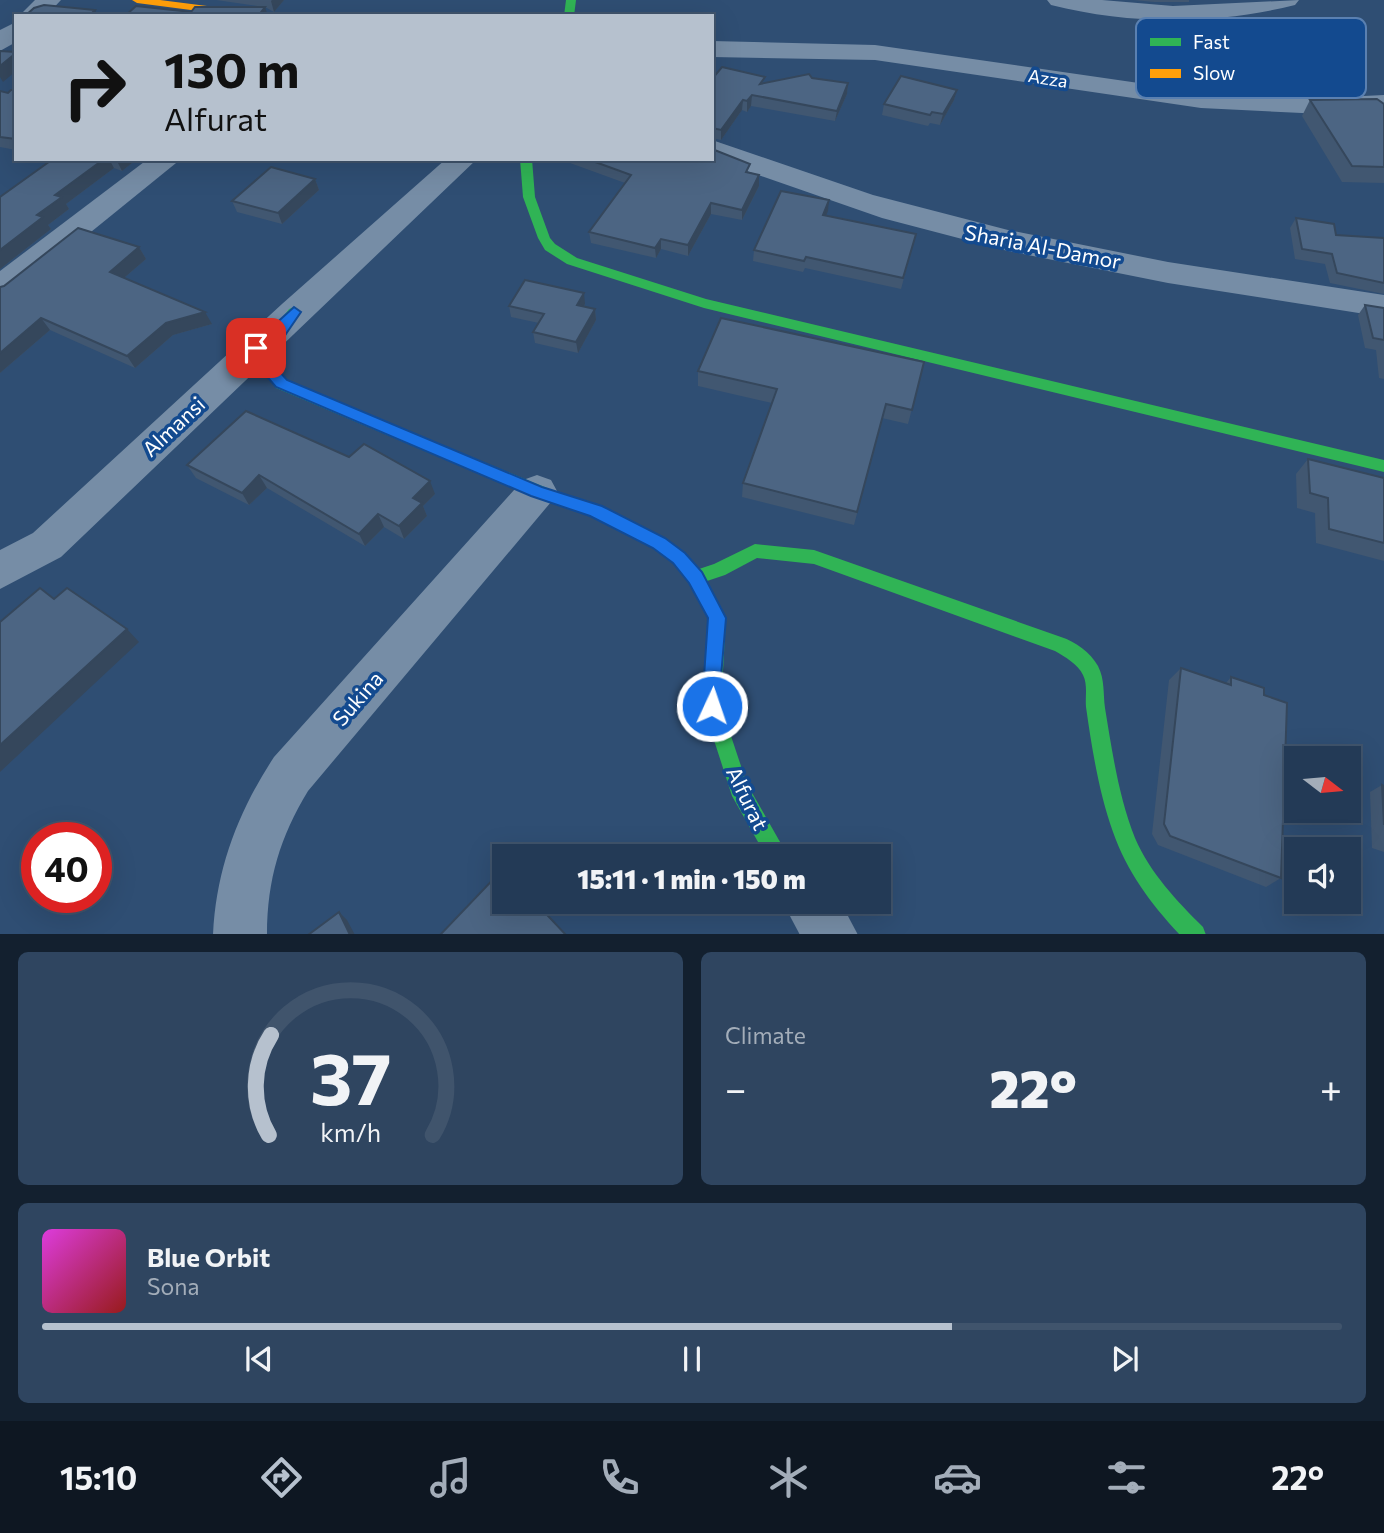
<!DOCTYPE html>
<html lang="en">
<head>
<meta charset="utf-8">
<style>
  body { margin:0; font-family:Commissioner,sans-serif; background:#2f4560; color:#f1f3f6; height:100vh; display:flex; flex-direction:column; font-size:26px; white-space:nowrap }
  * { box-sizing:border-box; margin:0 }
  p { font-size:23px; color:#a3adb9 }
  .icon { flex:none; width:38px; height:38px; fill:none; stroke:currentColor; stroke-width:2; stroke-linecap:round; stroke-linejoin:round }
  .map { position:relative; height:934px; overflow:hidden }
  .drawer { display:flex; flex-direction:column; gap:18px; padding:18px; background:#13202f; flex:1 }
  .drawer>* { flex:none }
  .top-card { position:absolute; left:14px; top:14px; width:700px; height:147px; border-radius:0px; box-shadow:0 7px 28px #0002,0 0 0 2px #40546c; background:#b6c1ce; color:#111; overflow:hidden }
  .needle { width:46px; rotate:106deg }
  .controls { position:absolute; left:1284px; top:746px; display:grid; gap:14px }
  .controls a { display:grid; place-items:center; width:77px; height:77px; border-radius:0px; background:#233a56; box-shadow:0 7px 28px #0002,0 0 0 2px #40546c; font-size:35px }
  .speed { position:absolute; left:21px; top:822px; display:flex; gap:14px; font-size:35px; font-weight:700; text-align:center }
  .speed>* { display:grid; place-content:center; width:91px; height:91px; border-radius:50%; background:#233a56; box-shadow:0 7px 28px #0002,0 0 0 2px #40546c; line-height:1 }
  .speed .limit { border:10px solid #d22; background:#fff; color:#111 }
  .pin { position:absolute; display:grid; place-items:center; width:60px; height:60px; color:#fff; margin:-30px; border-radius:14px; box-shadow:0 4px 10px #0006 }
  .me { position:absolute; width:77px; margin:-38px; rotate:3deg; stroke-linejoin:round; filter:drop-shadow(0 0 5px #0008) }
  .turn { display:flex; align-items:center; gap:24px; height:147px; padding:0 35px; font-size:32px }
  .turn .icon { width:91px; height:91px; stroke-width:2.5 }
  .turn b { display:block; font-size:49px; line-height:60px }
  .big { font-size:52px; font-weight:800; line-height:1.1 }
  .drawer .card { flex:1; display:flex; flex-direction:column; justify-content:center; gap:10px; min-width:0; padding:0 24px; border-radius:10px; background:#2f4560 }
  .drawer .dial { align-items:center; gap:0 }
  .dial svg { height:182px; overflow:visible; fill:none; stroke:#40546c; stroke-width:7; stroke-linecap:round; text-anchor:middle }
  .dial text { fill:#f1f3f6; stroke:none }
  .song { display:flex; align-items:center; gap:21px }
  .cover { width:84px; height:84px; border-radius:10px; background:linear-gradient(135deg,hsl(300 70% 55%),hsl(0 70% 35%)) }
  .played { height:7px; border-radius:4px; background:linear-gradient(90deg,#b6c1ce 70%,#40546c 70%) }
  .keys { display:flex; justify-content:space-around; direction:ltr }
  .heat { display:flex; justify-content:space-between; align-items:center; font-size:38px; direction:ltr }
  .drawer .tiles { flex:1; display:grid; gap:18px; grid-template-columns:1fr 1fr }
  .card:last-child { grid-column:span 2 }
  .trip { position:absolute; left:492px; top:844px; width:399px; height:70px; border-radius:0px; background:#233a56; box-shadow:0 7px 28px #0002,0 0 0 2px #40546c; font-weight:800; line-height:70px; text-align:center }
  .menu { display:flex; height:112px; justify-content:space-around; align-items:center; background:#0e1722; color:#a3adb9 }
  .menu .icon { width:49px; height:49px }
  .menu .on { color:#b6c1ce }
  .menu b { font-size:32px; color:#f1f3f6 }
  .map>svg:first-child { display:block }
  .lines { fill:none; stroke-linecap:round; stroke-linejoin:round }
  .street { fill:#768da6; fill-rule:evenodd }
  .fast { fill:#30b455; fill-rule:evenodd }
  .slow { fill:#ff9f0a; fill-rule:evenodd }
  .wall { fill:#415771 }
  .shaded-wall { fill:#35475c }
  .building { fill:#4c6583; stroke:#35475c; stroke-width:2 }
  .route { fill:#1a73e8; stroke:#114b97; stroke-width:2 }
  .labels { text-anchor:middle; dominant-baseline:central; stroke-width:7; stroke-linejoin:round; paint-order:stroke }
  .far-street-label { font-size:18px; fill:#fff; stroke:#134a8f }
  .street-label { font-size:21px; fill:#fff; stroke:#134a8f }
  .key { fill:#134a8f; stroke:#5a80b1; stroke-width:2 }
  .key-label { font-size:19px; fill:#fff }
</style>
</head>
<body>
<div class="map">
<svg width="1384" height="935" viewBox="0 0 1384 935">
  <rect width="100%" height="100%" fill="#2f4e73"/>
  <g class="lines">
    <g class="street">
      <path d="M 35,0 L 61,0 L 46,16 L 19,16 Z"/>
      <path d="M 1047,0 L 1102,0 L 1173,6 L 1299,0 L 1295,5 C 1215,25 1131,25 1051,5 Z"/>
      <path d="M 16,22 L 16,42 L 0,51 L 0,30 Z"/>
      <path d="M 712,41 L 875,45 L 1201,92 L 1323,98 L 1384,95 L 1384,111 L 1323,114 L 1201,108 L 875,60 L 712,57 Z"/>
      <path d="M 712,140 L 873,195 L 1008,230 L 1168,262 L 1384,295 L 1384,317 L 1168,283 L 1008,251 L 882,218 L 712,159 Z"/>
      <path d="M 148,159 L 181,159 L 12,296 L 0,299 L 0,271 Z"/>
      <path d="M 446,159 L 477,159 L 61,557 L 0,589 L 0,550 L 33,533 L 282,304 Z"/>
      <path d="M 537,475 L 551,480 L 557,491 L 551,502 L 308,791 C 280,837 267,880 267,935 L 213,935 C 216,869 238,812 274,757 L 523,480 Z"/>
      <path d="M 782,901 L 840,901 L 858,935 L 800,935 Z"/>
    </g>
    <g class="fast">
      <path d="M 566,0 L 576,0 L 574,16 L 564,16 Z"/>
      <path d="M 520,159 L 532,159 L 535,197 L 550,238 L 555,244 L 577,258 L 706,299 L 1384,460 L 1384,472 L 704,308 L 567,264 L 545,250 L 538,238 L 523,197 Z"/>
      <path d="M 294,307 L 301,312 C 285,337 265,351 286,380 C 368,414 450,448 532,482 C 590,506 655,520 699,569 L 714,564 L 755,544 L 814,550 L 1061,637 C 1076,642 1090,652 1098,666 C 1105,680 1103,693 1105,708 C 1112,751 1119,798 1135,838 C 1150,873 1177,901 1203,927 L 1206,935 L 1180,935 C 1151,904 1127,872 1113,832 C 1099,793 1092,749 1086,707 C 1085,697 1088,685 1083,675 C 1078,664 1065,657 1055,651 L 814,564 L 757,558 L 725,575 L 707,581 L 726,618 L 721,706 L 747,784 L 788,856 L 766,856 L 732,796 L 703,706 L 708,618 L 690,582 L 673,563 L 653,548 L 590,516 L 531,496 L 276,388 C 251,353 267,338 289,309 Z"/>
    </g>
    <path class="slow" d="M 132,0 L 160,0 L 262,13 L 267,16 L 237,16 L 137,3 Z"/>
  </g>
  <g class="wall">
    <path d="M 216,0 L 284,0 L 274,12 L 265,7 L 191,12 L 264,7 Z"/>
    <path d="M 1133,0 L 1189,0 L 1189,2 L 1154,2 Z"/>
    <path d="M 1259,53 L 1351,83 L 1345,94 L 1285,93 L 1253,64 Z"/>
    <path d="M 812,78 L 848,83 L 847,94 L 835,121 L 751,106 L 747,112 L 742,110 L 721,140 L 712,138 L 712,79 L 765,83 Z"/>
    <path d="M 16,90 L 16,150 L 0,147 L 0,91 L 8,93 Z"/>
    <path d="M 957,90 L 954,100 L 940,125 L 930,123 L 928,126 L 882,115 L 884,104 Z"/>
    <path d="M 1310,100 L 1384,104 L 1384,183 L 1342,182 L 1302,116 Z"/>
    <path d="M 53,159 L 137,159 L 122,171 L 114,168 L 66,204 L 69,209 L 48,225 L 51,229 L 0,269 L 0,197 Z"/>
    <path d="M 569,159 L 712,159 L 750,173 L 759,186 L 742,220 L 711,214 L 688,256 L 661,249 L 656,258 L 591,243 L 589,232 L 625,183 L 570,163 Z"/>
    <path d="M 315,179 L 319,190 L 282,224 L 237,212 L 232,201 Z"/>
    <path d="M 829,200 L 826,215 L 916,234 L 901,289 L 805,268 L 803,272 L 753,261 L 754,250 Z"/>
    <path d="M 1296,218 L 1336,235 L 1384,238 L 1384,294 L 1330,283 L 1325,264 L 1295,259 L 1290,228 Z"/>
    <path d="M 139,247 L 146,259 L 124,278 L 212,324 L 173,335 L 135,368 L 50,330 L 0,373 L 0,287 Z"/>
    <path d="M 585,304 L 584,306 L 595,309 L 596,320 L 578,353 L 535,343 L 533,332 L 539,323 L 511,317 L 509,306 Z"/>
    <path d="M 1365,305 L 1384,308 L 1384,379 L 1379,378 L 1376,350 L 1365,348 L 1358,315 Z"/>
    <path d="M 924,362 L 908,424 L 882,418 L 854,525 L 742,497 L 743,483 L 772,403 L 698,386 L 698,371 Z"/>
    <path d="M 349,457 L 435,494 L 423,506 L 427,516 L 404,539 L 384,527 L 365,546 L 267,488 L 249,505 L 196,478 L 187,465 Z"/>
    <path d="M 1308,459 L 1384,478 L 1384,561 L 1316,543 L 1315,513 L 1297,508 L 1296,474 Z"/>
    <path d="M 1181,668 L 1226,683 L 1231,677 L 1264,695 L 1281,878 L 1266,887 L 1158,845 L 1152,834 L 1169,680 Z"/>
    <path d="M 1382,785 L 1384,786 L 1384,852 L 1372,848 L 1370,792 Z"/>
  </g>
  <g class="shaded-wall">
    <path d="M 272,0 L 284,0 L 274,12 L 271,1 Z"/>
    <path d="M 265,7 L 268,16 L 258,16 Z"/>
    <path d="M 95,10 L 98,16 L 89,16 Z"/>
    <path d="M 16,53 L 16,71 L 3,82 L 0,77 L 0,66 Z"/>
    <path d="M 848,83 L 847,94 L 835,121 L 837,111 Z"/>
    <path d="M 957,90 L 954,100 L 940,125 L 943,114 Z"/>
    <path d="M 752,95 L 751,106 L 747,112 L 747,101 Z"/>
    <path d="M 743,100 L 742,110 L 721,140 L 721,130 Z"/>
    <path d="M 104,159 L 109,159 L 114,168 L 66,204 L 69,209 L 48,225 L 51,229 L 0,269 L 0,250 L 37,215 L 55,195 Z"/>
    <path d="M 116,159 L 137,159 L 122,171 Z"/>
    <path d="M 759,175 L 759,186 L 742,220 L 742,210 Z"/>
    <path d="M 315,179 L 319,190 L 282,224 L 278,213 Z"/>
    <path d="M 829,200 L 828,211 L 822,225 L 823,215 Z"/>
    <path d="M 711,203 L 711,214 L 688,256 L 688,245 Z"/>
    <path d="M 661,239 L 661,249 L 656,258 L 655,248 Z"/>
    <path d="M 139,247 L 146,259 L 117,284 L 110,272 Z"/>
    <path d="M 584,293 L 585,304 L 578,316 L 577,305 Z"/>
    <path d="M 595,309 L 596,320 L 578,353 L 576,342 Z"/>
    <path d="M 205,312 L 212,324 L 173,335 L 135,368 L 127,356 L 166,323 Z"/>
    <path d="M 41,318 L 50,330 L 0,373 L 0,353 Z"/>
    <path d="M 259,475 L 267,488 L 249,505 L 242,493 Z"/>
    <path d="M 430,481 L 435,494 L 423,506 L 427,516 L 404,539 L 399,526 L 413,498 Z"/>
    <path d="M 378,514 L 384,527 L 365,546 L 359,534 Z"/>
    <path d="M 127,629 L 139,642 L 0,772 L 0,745 Z"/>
    <path d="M 339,912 L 347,920 L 355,935 L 350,935 Z"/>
  </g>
  <g class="building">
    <path d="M 44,5 L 95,10 L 89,16 L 25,16 L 34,8 Z"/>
    <path d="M 136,6 L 191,12 L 195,7 L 265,7 L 258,16 L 125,16 Z"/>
    <path d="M 16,23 L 16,31 L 13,31 L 13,26 Z"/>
    <path d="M 0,51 L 16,52 L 16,53 L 0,66 Z"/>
    <path d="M 722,67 L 765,77 L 760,84 L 809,74 L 812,78 L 848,83 L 837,111 L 752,95 L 747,101 L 743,100 L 721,130 L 712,128 L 712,79 Z"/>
    <path d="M 901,76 L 957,90 L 943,114 L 932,112 L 930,115 L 884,104 Z"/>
    <path d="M 11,90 L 16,90 L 16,139 L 0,137 L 0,91 L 8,93 Z"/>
    <path d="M 1377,99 L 1384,104 L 1384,167 L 1352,166 L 1310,100 Z"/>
    <path d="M 712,149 L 750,164 L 746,172 L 759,175 L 742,210 L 711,203 L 688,245 L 661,239 L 655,248 L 589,232 L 631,175 L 587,159 L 712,159 Z"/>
    <path d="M 53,159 L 104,159 L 55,195 L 62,197 L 37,215 L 43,217 L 0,250 L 0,197 Z"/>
    <path d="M 271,167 L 315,179 L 278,213 L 232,201 Z"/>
    <path d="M 781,191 L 829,200 L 823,215 L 916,234 L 903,278 L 806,257 L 804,261 L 754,250 Z"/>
    <path d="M 1296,218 L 1334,224 L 1336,235 L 1384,238 L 1384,283 L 1337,273 L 1332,254 L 1302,249 Z"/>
    <path d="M 78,228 L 139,247 L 110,272 L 205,312 L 166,323 L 127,356 L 41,318 L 0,353 L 0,287 L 4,286 Z"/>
    <path d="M 525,280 L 584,293 L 577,305 L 595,309 L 576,342 L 533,332 L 544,314 L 509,306 Z"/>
    <path d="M 1365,305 L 1384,308 L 1384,340 L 1373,338 Z"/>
    <path d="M 721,318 L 924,362 L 912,410 L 886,404 L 857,512 L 743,483 L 777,389 L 698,371 Z"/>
    <path d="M 246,411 L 349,457 L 364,444 L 430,481 L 413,498 L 422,503 L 399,526 L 378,514 L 359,534 L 259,475 L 242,493 L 187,465 Z"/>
    <path d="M 1308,459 L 1384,478 L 1384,543 L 1329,529 L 1328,498 L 1310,493 Z"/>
    <path d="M 40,588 L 54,599 L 67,588 L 127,629 L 0,745 L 0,622 Z"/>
    <path d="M 1181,668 L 1231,685 L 1231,677 L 1264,688 L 1264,695 L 1287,703 L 1281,878 L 1170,836 L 1164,824 Z"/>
    <path d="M 1382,785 L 1384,786 L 1384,825 Z"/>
    <path d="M 504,868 L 504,901 L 534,901 L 566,935 L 440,935 Z"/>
    <path d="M 339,912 L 350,935 L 308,935 Z"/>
  </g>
  <path class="route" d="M 294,307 L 301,312 L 275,350 L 278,370 L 287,380 L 542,487 L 602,506 L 665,538 L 685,553 L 702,572 L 726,618 L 718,712 L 712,715 L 705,712 L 702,706 L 708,618 L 689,583 L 673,563 L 653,548 L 590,516 L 531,496 L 276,387 L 263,372 L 261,352 L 251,351 L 249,348 Z"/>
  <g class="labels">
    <g class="far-street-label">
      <text transform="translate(1048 78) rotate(9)">Azza</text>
    </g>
    <g class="street-label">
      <text transform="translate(1043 246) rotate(11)">Sharia Al-Damor</text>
      <text transform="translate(173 426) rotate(-43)">Almansi</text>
      <text transform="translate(357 698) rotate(-49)">Sukina</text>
      <text transform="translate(748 798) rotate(64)">Alfurat</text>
    </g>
  </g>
  <rect x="1136" y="18" width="230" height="80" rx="10" class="key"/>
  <rect x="1150" y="38" width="31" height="8" fill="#30b455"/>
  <rect x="1150" y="69" width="31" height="9" fill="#ff9f0a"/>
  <g class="key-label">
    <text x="1193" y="49">Fast</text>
    <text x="1193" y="80">Slow</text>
  </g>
</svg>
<div class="controls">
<a><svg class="needle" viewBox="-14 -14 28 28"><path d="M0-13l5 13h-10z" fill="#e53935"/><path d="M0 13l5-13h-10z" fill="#a3adb9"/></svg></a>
<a><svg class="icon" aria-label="sound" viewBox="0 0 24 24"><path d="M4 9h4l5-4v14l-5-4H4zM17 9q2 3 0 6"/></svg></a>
</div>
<div class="speed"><div class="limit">40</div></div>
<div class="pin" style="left:256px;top:348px;background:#d93025"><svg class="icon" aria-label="arrive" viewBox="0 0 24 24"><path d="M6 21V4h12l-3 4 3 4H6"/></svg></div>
<svg class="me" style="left:712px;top:706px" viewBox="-20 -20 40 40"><circle r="17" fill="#1a73e8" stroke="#fff" stroke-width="3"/><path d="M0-11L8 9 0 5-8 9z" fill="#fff"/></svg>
<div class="trip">15:11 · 1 min · 150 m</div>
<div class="top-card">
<div class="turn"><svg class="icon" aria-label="right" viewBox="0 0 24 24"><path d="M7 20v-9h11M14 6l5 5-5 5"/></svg><div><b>130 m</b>Alfurat</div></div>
</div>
</div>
<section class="drawer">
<div class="tiles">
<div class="card dial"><svg viewBox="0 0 100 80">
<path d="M14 69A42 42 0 1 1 86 69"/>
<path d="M14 69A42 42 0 0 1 15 25" stroke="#b6c1ce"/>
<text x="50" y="56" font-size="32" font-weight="700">37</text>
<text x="50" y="72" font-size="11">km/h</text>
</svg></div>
<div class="card"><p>Climate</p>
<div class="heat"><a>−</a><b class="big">22°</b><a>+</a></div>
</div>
<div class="card">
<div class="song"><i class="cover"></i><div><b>Blue Orbit</b><p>Sona</p></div></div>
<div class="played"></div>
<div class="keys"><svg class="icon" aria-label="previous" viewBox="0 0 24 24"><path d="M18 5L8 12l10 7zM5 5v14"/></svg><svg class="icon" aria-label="pause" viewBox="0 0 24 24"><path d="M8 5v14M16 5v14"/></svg><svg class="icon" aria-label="next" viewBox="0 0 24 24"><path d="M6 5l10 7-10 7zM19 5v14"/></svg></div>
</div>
</div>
</section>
<nav class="menu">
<b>15:10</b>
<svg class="icon on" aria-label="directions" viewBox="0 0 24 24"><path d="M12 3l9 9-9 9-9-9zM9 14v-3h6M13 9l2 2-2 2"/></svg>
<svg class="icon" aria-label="music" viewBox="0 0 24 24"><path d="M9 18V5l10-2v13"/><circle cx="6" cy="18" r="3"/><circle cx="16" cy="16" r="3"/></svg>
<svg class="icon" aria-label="phone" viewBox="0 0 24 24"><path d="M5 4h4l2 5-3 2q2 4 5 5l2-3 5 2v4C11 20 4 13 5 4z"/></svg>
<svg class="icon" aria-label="climate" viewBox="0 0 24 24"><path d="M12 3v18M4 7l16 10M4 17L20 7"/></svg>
<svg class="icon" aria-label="car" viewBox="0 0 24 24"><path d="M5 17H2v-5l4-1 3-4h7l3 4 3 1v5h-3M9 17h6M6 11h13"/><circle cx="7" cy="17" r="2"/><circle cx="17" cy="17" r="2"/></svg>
<svg class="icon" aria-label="filters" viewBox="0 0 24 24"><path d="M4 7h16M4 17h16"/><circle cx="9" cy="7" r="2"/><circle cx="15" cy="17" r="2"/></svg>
<b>22°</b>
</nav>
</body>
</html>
